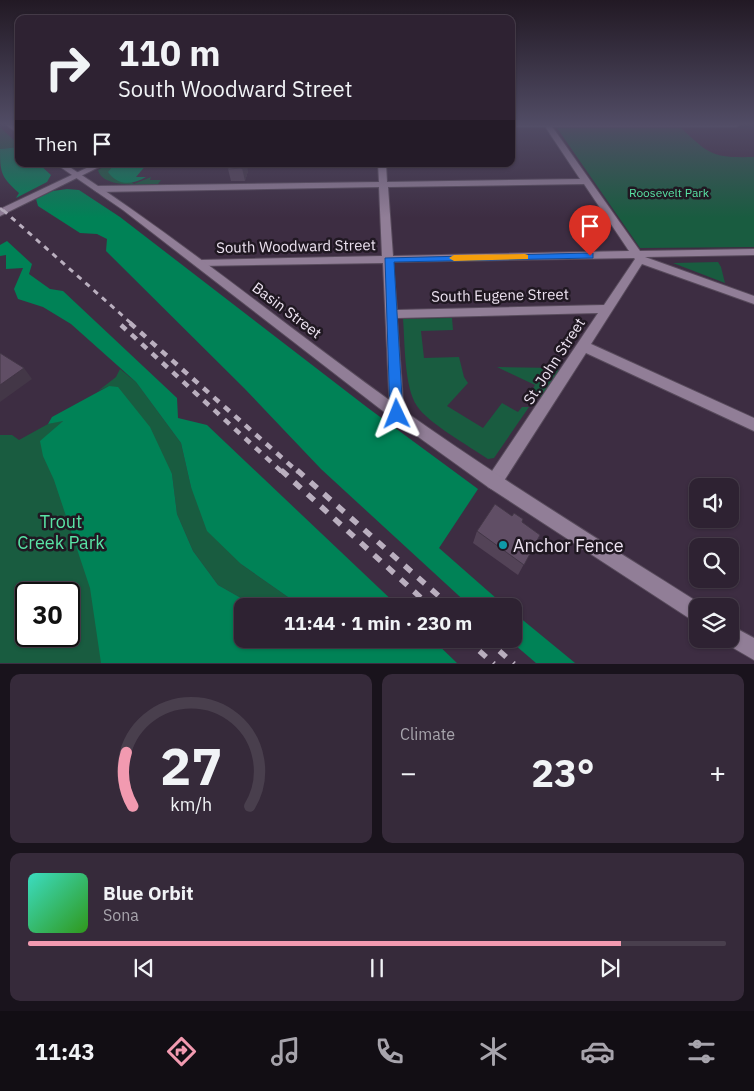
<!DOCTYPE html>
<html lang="en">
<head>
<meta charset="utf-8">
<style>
  body { margin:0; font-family:"IBM Plex Sans",sans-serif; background:#362a3a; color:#f1f3f6; height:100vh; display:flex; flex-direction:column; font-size:19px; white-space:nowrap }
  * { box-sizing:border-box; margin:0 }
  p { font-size:16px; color:#a7a4ac }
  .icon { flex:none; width:28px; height:28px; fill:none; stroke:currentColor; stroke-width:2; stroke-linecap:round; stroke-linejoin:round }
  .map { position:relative; height:664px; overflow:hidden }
  .side { display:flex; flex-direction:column; gap:10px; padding:10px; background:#19131c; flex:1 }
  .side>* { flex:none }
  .banner { position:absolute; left:15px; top:15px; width:500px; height:152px; border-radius:10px; box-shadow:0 1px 4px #0004,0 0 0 1px #493f4d; background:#2e2232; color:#f1f3f6; overflow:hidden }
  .fabs { position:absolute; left:689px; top:478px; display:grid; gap:10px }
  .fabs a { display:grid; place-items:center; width:50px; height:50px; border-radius:10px; background:#2e2232; box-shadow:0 1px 4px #0004,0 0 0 1px #493f4d; font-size:25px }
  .speed { position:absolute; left:15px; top:582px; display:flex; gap:10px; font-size:25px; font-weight:700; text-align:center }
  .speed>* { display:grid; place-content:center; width:65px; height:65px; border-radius:50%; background:#2e2232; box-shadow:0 1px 4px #0004,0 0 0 1px #493f4d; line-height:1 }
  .speed .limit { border:2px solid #111; border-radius:8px; background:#fff; color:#111 }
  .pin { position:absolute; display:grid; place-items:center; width:42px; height:42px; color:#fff; margin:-51px -21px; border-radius:50% 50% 50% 0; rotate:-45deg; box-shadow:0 0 5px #0007 }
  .pin .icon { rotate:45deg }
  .me { position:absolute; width:55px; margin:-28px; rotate:358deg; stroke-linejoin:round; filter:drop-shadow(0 0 4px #0008) }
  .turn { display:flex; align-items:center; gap:18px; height:105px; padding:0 20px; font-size:22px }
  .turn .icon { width:65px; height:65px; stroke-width:2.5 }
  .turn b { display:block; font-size:35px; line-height:42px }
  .then { display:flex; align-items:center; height:48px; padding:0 20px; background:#0003; gap:10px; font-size:19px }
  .big { font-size:38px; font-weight:700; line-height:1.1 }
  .side .card { flex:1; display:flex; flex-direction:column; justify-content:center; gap:8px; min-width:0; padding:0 18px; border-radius:10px; background:#362a3a }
  .side .dial { align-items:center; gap:0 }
  .dial svg { height:130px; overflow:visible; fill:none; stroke:#493f4d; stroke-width:7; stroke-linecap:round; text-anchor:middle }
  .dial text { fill:#f1f3f6; stroke:none }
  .song { display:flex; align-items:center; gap:15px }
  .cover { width:60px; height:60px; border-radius:8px; background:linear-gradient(135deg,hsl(170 70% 55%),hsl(110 70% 35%)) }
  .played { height:5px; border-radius:2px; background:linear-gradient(90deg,#f29ab0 85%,#493f4d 85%) }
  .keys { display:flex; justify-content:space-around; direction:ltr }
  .heat { display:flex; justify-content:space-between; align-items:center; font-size:28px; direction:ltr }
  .side .tiles { flex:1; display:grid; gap:10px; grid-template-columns:1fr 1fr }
  .card:last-child { grid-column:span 2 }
  .trip { position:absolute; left:234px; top:598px; width:288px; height:50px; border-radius:10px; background:#2e2232; box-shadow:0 1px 4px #0004,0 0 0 1px #493f4d; font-weight:700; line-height:50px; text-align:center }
  .dock { display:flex; height:80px; justify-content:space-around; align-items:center; background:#120e14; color:#a7a4ac }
  .dock .icon { width:35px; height:35px }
  .dock .current { color:#f29ab0 }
  .dock b { font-size:22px; color:#f1f3f6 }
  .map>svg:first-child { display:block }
  .green { fill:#195c40; fill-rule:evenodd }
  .forest { fill:#008256 }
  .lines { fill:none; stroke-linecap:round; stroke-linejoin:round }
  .minor-casing { stroke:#584b5c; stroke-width:2 }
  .tertiary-casing { stroke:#584b5c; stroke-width:2 }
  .secondary-casing { stroke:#584b5c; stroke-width:2 }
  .minor { fill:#917e97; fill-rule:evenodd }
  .tertiary { fill:#917e97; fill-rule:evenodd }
  .secondary { fill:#917e97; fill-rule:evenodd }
  .rail-far3 { stroke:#baafbf; stroke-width:2.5; stroke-dasharray:4.5 4.5; stroke-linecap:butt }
  .rail-far2 { stroke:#baafbf; stroke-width:3; stroke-dasharray:5.5 5.5; stroke-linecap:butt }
  .rail-far1 { stroke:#baafbf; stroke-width:4.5; stroke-dasharray:7 7; stroke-linecap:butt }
  .rail { stroke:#baafbf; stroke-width:5.5; stroke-dasharray:9 9; stroke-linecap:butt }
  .wall { fill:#534357 }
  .shaded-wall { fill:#433747 }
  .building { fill:#604e65; stroke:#433747 }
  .route { fill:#1a73e8; stroke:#114b97 }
  .slow { fill:#f59e0b }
  .culture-dot { fill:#0f9aa8; stroke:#201822; stroke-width:2 }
  .labels { text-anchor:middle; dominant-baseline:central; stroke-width:5; stroke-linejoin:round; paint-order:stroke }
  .far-park-label { font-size:12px; fill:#59e3a5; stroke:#201822 }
  .street-label { font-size:15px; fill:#ede3f1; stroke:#201822 }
  .near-park-label { font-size:18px; fill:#59e3a5; stroke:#201822 }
  .near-poi-label { font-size:18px; fill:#ede3f1; stroke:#201822; text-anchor:start }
</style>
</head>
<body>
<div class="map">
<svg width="754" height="664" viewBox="0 0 754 664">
  <rect width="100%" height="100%" fill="#3d2d42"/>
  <g class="green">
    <path d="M 0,127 L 19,145 L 19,147 L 0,149 Z"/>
    <path d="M 680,127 C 710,155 712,158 754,157 L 754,247 L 640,248 L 557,128 Z"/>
    <path d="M 109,164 L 115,164 L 111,167 L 134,184 L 151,177 L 150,180 L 161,180 L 158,184 C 142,184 103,189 98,170 Z"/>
    <path d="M 718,262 L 721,267 L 725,283 L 673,263 Z"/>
    <path d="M 452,318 L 453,330 L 421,331 L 424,358 L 459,357 L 464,377 L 468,383 L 447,406 L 483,428 L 502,403 L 518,412 L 522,407 L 529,407 L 494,458 L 488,459 C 469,446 428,423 417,406 C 404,387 405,343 403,319 Z"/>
    <path d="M 497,367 L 555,368 L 559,370 L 541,397 L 531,392 L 535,385 Z"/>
    <path d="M 120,369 L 136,382 L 181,443 L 191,487 L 241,564 L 288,597 L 293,606 L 255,606 L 218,585 L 193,551 L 177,514 L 172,474 L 109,386 L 98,391 L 116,377 Z"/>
    <path d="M 64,420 L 41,441 L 190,663 L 0,663 L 0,435 L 12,435 L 19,440 L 48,424 ZM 26,594 L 69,594 L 69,636 L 26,636 Z"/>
  </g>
  <g class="forest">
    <path d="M 19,147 L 19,164 L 39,164 L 51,175 L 47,182 L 16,198 L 19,193 C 1,177 0,173 0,149 Z"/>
    <path d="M 115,164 L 147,164 L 136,177 L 146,177 C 132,185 118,186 108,172 Z"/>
    <path d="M 67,189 L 79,190 L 120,217 L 368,408 L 478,489 L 439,548 L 505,606 L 470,606 L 321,469 L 244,388 L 106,251 L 107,239 L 97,234 L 80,233 L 38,206 L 36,199 L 53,191 Z"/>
    <path d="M 7,241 L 32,264 L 29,274 L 50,289 L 63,291 L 177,398 L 178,418 L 207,425 L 398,606 L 293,606 L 288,597 L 241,564 L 207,531 L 191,487 L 181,443 L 136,382 L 71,324 L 43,307 L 18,299 L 14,289 L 23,268 L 6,269 L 6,255 L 0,256 L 0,245 Z"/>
    <path d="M 109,386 L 118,387 L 150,427 L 172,474 L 177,514 L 193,551 L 218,585 L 255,606 L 242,606 L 242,639 L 432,639 L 457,663 L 101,663 L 90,588 L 54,480 L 43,456 L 40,441 L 63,421 L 48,424 L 52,417 Z"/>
    <path d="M 513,612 L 569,658 L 575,663 L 536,663 L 508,639 L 512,639 Z"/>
  </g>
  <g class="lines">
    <defs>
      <path id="minor" d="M 544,125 L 551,125 L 640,251 L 754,249 L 754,255 L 645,257 L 754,296 L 754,304 L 642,264 L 591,344 L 754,418 L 754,431 L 586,353 L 500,487 L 494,490 L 488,487 L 486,482 L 488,477 L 598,313 L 397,318 L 404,414 L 402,418 L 397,420 L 392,418 L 390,414 L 383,263 L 199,266 L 194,263 L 199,260 L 382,256 L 379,187 L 97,192 L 93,189 L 97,186 L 379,182 L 378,164 L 386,164 L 387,182 L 580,179 ZM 584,184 L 629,251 L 393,256 L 388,187 ZM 634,258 L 635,259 L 604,305 L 397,310 L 393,262 Z"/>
      <g id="tertiary">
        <path d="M 511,125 L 740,125 L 736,127 L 511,127 Z"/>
        <path d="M 95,164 L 105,164 L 0,216 L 0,209 Z"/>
      </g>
      <g id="secondary">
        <path d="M 6,125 L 14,125 L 19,128 L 19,134 Z"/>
        <path d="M 56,164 L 65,164 C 182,240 289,329 403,410 C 500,479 603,542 704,606 L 698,606 L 698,624 L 488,487 L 392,418 L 123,210 Z"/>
        <path d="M 730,625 L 754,638 L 754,660 L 723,642 L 721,639 L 730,639 Z"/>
      </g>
    </defs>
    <use href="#minor" class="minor-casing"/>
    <use href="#tertiary" class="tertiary-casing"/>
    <use href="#secondary" class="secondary-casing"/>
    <use href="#minor" class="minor"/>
    <use href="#tertiary" class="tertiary"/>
    <use href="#secondary" class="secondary"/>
    <path class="rail-far3" d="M 0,208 L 4,212"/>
    <path class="rail-far2" d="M 3,210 L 132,324"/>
    <g class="rail-far1">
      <path d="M 130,323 L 298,472"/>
      <path d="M 121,325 L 282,472"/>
    </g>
    <g class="rail">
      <path d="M 281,470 L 430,606"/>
      <path d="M 297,470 L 450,606"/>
      <path d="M 466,639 L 494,664"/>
      <path d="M 486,639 L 514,664"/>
    </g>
  </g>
  <g class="wall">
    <path d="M 230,164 L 248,171 L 245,181 L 231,181 L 228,169 Z"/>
    <path d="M 512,516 L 540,535 L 518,575 L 473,543 L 477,531 Z"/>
  </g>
  <g class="shaded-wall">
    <path d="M 244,164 L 247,164 L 248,171 L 245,181 L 242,168 Z"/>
    <path d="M 24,368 L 32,379 L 0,402 L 0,385 Z"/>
  </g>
  <g class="building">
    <path d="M 230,164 L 244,164 L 242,168 L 228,169 Z"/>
    <path d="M 0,353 L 24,368 L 0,385 Z"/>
    <path d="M 495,504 L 512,516 L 514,513 L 523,519 L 522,522 L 540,535 L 524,565 L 477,531 Z"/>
  </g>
  <linearGradient id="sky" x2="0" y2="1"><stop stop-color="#221924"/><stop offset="0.57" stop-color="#514c65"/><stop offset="1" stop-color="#514c65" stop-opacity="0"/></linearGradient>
  <rect width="754" height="218" fill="url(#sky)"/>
  <path class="route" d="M 590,253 L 593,253 L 593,258 L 394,262 L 403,414 L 401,418 L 392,418 L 390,414 L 385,258 Z"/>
  <path class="slow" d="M 525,254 L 528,255 L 528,259 L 454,261 L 449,258 L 454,255 Z"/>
  <circle class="culture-dot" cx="503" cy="545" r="5"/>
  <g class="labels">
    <g class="far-park-label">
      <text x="669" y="192">Roosevelt Park</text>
    </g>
    <g class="street-label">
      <text transform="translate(296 246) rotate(-1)">South Woodward Street</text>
      <text transform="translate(500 295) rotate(-1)">South Eugene Street</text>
      <text transform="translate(287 310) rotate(37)">Basin Street</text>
      <text transform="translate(554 361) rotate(-57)">St. John Street</text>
    </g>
    <g class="near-park-label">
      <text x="61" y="521">Trout<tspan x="61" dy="21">Creek Park</tspan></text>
    </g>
    <g class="near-poi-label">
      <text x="513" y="545">Anchor Fence</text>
    </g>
  </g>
</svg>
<div class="fabs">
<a><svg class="icon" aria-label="sound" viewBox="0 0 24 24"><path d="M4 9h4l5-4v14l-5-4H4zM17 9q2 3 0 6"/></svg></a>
<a><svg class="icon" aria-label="search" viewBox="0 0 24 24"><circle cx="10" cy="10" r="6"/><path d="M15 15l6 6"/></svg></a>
<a><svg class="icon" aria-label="layers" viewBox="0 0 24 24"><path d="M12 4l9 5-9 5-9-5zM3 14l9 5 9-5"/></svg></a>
</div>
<div class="speed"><div class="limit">30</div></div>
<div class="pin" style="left:590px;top:256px;background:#d93025"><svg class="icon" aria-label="arrive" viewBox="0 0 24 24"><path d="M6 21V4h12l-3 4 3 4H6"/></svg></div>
<svg class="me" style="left:397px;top:414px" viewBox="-20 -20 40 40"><path d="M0-17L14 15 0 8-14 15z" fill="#1a73e8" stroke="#fff" stroke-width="4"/></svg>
<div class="trip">11:44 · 1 min · 230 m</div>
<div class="banner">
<div class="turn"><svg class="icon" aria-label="right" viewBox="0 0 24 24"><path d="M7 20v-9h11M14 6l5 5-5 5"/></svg><div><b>110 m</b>South Woodward Street</div></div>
<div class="then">Then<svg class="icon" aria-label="arrive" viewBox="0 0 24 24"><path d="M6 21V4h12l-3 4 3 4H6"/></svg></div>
</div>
</div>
<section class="side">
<div class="tiles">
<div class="card dial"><svg viewBox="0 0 100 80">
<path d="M14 69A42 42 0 1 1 86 69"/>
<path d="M14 69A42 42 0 0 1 10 36" stroke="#f29ab0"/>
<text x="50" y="56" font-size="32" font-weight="700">27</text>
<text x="50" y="72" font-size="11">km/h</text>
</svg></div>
<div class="card"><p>Climate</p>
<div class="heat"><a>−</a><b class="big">23°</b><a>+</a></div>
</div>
<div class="card">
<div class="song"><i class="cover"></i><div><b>Blue Orbit</b><p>Sona</p></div></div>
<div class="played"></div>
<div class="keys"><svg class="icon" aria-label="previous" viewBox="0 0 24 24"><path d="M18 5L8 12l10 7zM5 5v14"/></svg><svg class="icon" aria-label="pause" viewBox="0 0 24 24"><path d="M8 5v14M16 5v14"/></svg><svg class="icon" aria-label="next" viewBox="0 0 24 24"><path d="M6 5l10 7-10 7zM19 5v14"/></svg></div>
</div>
</div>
</section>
<nav class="dock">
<b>11:43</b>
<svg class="icon current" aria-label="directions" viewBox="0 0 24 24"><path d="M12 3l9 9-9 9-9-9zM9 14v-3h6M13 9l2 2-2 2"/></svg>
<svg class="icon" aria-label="music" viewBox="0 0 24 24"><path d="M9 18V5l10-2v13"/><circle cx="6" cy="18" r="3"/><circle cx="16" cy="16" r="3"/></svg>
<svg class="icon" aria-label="phone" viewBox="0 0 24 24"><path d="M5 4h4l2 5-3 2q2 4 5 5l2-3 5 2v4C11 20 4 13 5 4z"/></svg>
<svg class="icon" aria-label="climate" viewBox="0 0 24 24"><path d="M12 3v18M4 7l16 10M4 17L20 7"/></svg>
<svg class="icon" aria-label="car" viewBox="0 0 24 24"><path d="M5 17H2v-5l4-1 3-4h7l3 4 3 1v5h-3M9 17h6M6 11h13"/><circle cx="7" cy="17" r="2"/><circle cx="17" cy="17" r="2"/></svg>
<svg class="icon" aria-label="filters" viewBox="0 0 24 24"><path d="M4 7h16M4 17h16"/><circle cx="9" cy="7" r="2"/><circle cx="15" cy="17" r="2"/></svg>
</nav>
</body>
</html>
